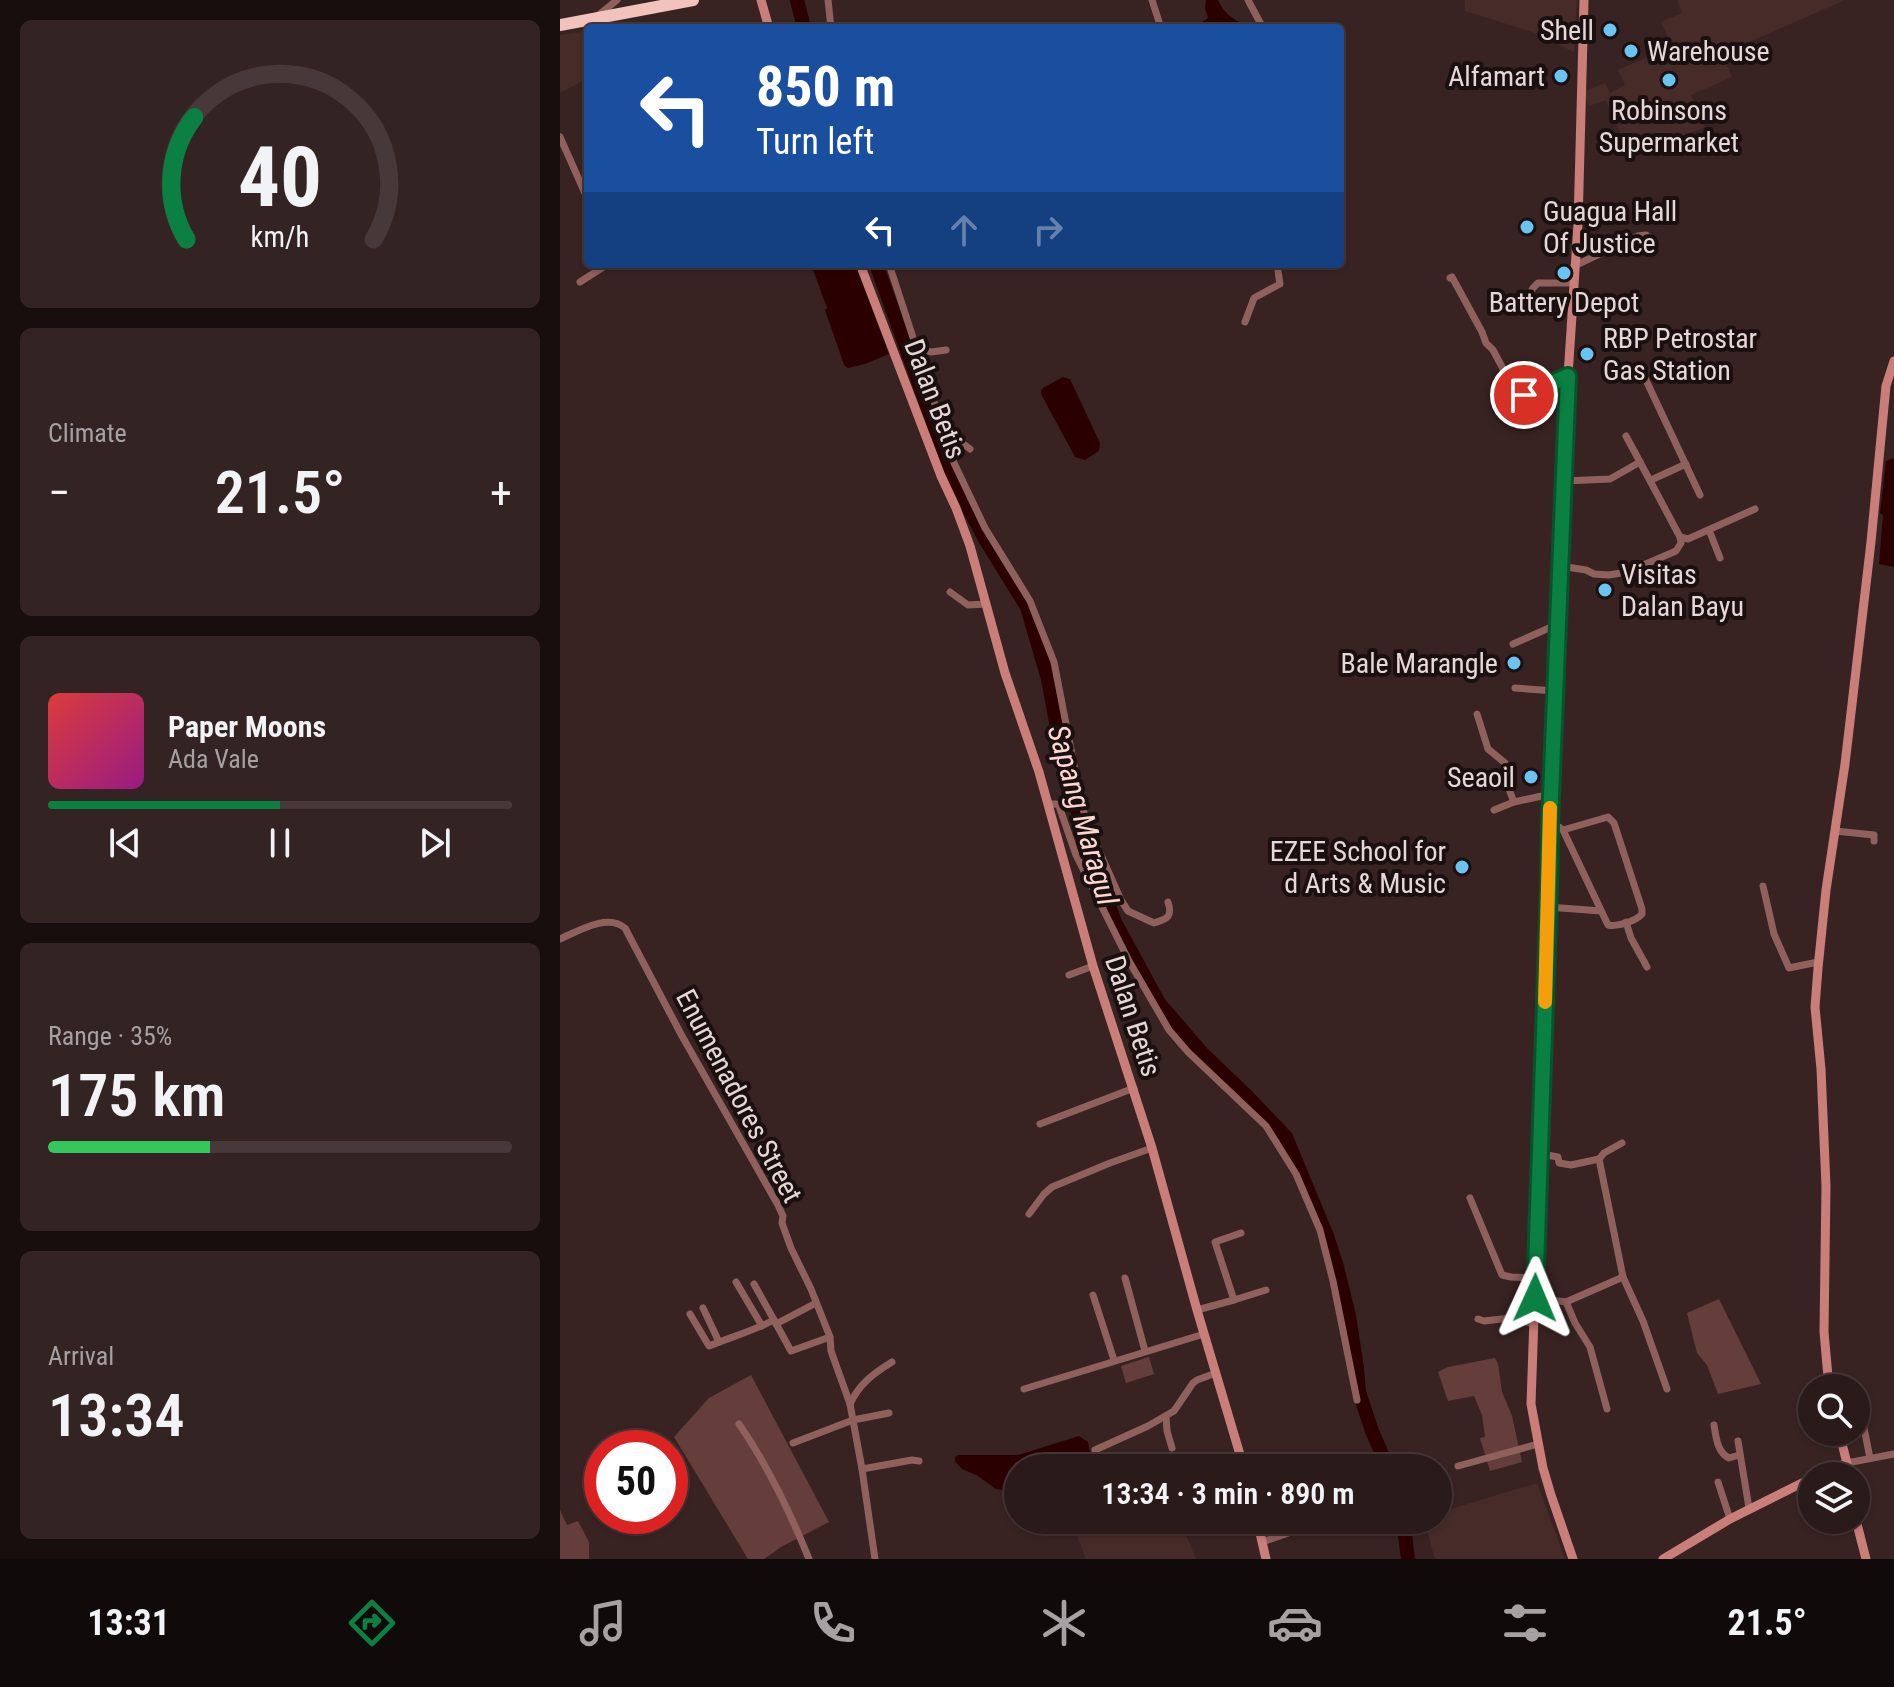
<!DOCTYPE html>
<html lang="en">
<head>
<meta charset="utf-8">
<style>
  body { margin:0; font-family:"Roboto Condensed",sans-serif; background:#332323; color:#f1f3f6; height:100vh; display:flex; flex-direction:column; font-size:30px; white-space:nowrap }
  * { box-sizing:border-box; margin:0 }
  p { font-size:26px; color:#a6a1a2 }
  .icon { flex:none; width:44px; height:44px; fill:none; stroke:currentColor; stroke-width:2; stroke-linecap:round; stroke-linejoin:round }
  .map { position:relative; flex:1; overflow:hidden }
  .drawer { display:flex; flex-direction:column; gap:20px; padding:20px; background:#180e0e; width:560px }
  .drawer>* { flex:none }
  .hud { position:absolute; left:24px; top:24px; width:760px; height:244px; border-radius:8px; box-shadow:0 2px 6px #0004,0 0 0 2px #473839; background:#1a4fa0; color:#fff; overflow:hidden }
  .controls { position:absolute; left:1238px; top:1374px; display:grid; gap:16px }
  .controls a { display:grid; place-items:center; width:72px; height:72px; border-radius:50%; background:#2b1a1a; box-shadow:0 2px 6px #0004,0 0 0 2px #473839; font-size:40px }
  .speed { position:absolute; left:24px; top:1430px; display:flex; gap:16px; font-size:40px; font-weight:700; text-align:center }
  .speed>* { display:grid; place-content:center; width:104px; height:104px; border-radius:50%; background:#2b1a1a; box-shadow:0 2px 6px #0004,0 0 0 2px #473839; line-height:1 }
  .speed .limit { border:12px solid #d22; background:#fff; color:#111 }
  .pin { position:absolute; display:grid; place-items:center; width:68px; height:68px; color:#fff; margin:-34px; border:4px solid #fff; border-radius:50%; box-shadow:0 2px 8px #0007 }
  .me { position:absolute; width:88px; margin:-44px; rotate:1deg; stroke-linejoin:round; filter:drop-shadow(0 0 6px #0008) }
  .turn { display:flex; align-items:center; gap:28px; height:168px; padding:0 40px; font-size:36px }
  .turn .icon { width:104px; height:104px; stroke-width:2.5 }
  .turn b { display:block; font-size:56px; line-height:68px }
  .lanes { display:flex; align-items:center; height:76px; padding:0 40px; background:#0003; justify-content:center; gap:40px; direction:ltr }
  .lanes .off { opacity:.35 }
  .big { font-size:60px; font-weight:600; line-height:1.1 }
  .drawer .tile { flex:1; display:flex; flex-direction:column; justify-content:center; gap:12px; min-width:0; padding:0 28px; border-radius:12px; background:#332323 }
  .drawer .dial { align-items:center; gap:0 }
  .dial svg { height:208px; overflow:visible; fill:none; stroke:#473839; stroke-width:7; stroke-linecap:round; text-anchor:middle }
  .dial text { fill:#f1f3f6; stroke:none }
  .song { display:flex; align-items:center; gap:24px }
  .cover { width:96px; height:96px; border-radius:12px; background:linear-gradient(135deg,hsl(0 70% 55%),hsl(310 70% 35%)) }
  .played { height:8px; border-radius:4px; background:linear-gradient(90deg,#0b8043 50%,#473839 50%) }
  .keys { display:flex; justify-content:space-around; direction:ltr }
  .heat { display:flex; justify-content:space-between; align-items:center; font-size:44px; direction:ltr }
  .charge { height:12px; border-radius:6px; background:linear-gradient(90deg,#34c759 35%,#473839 0) }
  .trip { position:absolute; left:444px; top:1454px; width:448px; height:80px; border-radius:40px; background:#2b1a1a; box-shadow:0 2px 6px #0004,0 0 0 2px #473839; font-weight:600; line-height:80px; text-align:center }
  .menu { display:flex; height:128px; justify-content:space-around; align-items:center; background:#110a0a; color:#a6a1a2 }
  .menu .icon { width:56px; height:56px }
  .menu .active { color:#0b8043 }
  .menu b { font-size:36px; color:#f1f3f6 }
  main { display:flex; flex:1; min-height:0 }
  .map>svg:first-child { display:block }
  .built { fill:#472b29 }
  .green { fill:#653e3b }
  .water { fill:#2b0001 }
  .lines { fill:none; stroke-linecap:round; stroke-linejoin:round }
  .river { stroke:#2b0001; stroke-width:14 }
  .street { stroke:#90605d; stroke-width:7 }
  .secondary { stroke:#ca7e79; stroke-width:9 }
  .highway { stroke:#f2c2bd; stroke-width:12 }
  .route-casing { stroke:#07532c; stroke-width:20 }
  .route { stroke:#0b8043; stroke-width:14 }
  .slow { stroke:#f59e0b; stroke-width:14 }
  .poi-dot { fill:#6bc3f2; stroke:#19100f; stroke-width:3 }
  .labels { text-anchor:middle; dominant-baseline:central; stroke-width:8; stroke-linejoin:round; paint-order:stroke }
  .poi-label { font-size:28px; fill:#e7d8d7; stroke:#19100f; text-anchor:end }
  .street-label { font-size:28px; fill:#e7d8d7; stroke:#19100f }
  .water-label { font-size:30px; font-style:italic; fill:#fed7d3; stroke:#19100f }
</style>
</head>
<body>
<main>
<section class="drawer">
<div class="tile dial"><svg viewBox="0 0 100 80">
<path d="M14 69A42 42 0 1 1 86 69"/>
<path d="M14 69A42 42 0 0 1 17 22" stroke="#0b8043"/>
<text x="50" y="56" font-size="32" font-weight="700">40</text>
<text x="50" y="72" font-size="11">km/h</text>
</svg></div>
<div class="tile"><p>Climate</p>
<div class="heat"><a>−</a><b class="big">21.5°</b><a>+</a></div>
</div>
<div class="tile">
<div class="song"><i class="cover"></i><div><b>Paper Moons</b><p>Ada Vale</p></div></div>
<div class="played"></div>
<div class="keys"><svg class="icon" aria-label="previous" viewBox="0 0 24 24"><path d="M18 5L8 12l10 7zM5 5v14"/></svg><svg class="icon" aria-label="pause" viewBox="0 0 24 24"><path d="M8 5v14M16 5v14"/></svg><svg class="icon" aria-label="next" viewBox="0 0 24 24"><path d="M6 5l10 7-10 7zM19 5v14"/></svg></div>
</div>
<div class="tile"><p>Range · 35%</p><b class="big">175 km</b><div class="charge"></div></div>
<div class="tile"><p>Arrival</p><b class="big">13:34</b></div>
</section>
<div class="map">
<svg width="1334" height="1559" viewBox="0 0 1334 1559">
  <rect width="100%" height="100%" fill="#392322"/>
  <g class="built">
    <path d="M 905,0 L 1017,0 L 1014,52 L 972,32 L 905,11 Z"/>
    <path d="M 1117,0 L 1285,0 L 1162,54 L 1172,77 L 1131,95 L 1145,127 L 1071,158 L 1046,100 L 1029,106 L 1023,92 L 1045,83 L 1050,93 L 1065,85 L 1058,70 L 1112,46 L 1101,22 L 1122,13 Z"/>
    <path d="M 28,31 L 28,78 L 0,93 L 0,35 Z"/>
    <path d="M 977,1483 L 1005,1559 L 875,1559 L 864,1520 L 878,1520 L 878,1513 Z"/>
    <path d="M 511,1520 L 620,1520 L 636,1559 L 526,1559 Z"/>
  </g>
  <g class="green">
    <path d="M 1159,1299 L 1201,1384 L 1158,1394 L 1147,1365 L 1137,1353 L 1127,1313 Z"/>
    <path d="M 589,1357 L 594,1374 L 566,1383 L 561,1366 Z"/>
    <path d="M 935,1358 L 938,1364 L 942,1392 L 952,1416 L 962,1462 L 930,1471 L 920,1438 L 925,1437 L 922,1415 L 914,1396 L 888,1401 L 878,1372 L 888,1367 Z"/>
    <path d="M 191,1375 L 269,1522 L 221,1547 L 204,1559 L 188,1559 L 114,1437 L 149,1398 Z"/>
    <path d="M 0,1510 L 7,1525 L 18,1521 L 29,1542 L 29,1559 L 0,1559 Z"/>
  </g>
  <g class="water">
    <path d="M 646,0 L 658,0 C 665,16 677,22 693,28 L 633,28 L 648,18 L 645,8 Z"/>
    <path d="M 251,264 L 296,264 L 329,354 L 305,364 L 288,368 L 284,365 L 265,310 L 267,308 Z"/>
    <path d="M 503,377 L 510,379 L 540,443 L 539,451 L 525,460 L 515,457 L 481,394 L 481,391 L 483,388 Z"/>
    <path d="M 1334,458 L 1334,567 L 1319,564 L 1323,515 L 1320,513 L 1326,461 Z"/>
    <path d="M 519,1436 L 528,1442 L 533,1468 L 458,1468 L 458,1489 L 444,1490 L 436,1489 L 418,1476 L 402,1469 L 395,1461 L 395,1457 L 398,1455 L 458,1455 Z"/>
  </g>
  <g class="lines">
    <g class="river">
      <path d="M 237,0 L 244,28"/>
      <path d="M 316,264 L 394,481 L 425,539 L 467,607 L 488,679 L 500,744 L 524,836 L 555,922 L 599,1003 L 642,1053 L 687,1096 L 726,1137 L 767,1236 L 777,1267 L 789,1316 L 797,1368 L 799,1392 L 812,1431 L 828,1468"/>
      <path d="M 843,1520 L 848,1559"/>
    </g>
    <g class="street">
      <path d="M 268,0 L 271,28"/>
      <path d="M 592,0 L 601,28"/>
      <path d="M 688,0 L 703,28"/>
      <path d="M 35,18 L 57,0"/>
      <path d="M 0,137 L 28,200"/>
      <path d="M 329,264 L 394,463 L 425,528 L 470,601 L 494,662 L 519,791 L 525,817 L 536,844 L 561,900 L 568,911 L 594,923 C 607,919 613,917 608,902"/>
      <path d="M 1014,266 L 1078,236 L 1086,235 L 1093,241"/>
      <path d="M 890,278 L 892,277 L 922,332 L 926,343 L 933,350 L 956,393 L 960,396 L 1008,376"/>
      <path d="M 20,282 L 48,264"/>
      <path d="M 971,292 L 973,288 L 978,283 L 1013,283"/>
      <path d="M 685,322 L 694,298 L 720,284 L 717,264"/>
      <path d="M 355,347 L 371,352 L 386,350"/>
      <path d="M 1085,378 L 1140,495"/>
      <path d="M 385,430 L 410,449"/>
      <path d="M 1066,436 L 1080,462"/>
      <path d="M 1091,480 L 1126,464"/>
      <path d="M 1004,481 L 1050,479 L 1080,462 L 1120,537 L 1128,539 L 1195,509"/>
      <path d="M 1149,530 L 1160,558"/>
      <path d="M 1000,566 L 1026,570 L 1034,574 L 1049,575 L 1067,572 L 1116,551 L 1121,543 L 1120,537"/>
      <path d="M 390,592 L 408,605 L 426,604"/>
      <path d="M 953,644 L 998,624"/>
      <path d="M 955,688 L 995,691"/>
      <path d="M 917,714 L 928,749 L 945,763 L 949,774 L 950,792 L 954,802"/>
      <path d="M 488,804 L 496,804 L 499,806 L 516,855 L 569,961 L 609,1030 L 628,1052 L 706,1126 L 736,1174 L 760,1230 L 773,1281 L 797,1400"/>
      <path d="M 934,810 L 954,802 L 991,794"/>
      <path d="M 990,821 L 1003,830 L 1048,925 C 1058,927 1076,921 1082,914 L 1082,909 L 1054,823 L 1048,817 L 1003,830"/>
      <path d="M 1275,831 L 1314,835 L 1314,841"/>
      <path d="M 1203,886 L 1214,934 L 1229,968 L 1258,962"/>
      <path d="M 988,907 L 1041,911"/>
      <path d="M 1066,922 L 1071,938 L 1087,967"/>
      <path d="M 0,939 C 18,931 48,913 65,928 L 122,1036 L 218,1205 L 223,1216 L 222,1223 L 231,1248 L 251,1289 L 270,1337 L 271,1351 L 290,1404 L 302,1469 L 315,1559"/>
      <path d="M 509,975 L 533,966"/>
      <path d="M 480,1124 L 574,1088"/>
      <path d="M 981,1154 L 998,1157 L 999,1163 L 1011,1165 L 1039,1159 L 1063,1277 L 1083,1321 L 1107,1389"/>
      <path d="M 1039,1159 L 1044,1153 L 1062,1143"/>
      <path d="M 910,1198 L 942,1275 L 951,1277 L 975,1278"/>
      <path d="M 469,1214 L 484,1194 L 492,1187 L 550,1163 L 592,1148"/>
      <path d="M 565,1278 L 585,1351"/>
      <path d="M 176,1282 L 202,1326"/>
      <path d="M 194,1284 L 214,1320"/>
      <path d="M 533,1295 L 554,1360"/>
      <path d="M 975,1298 L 1006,1302 L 1063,1277"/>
      <path d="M 674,1300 L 706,1290"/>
      <path d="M 1006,1302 L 1015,1323 L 1030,1347 L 1047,1409"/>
      <path d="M 143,1308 L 159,1342"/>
      <path d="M 637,1310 L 674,1300 L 655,1242 L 681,1233"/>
      <path d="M 130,1314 L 149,1346 C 171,1337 193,1331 214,1320 L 231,1351 L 270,1337"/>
      <path d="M 918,1319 L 924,1321 L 951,1318 L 974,1324"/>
      <path d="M 216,1324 L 256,1303"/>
      <path d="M 464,1389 L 644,1334"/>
      <path d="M 1297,1393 L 1310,1458"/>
      <path d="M 290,1404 C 299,1384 314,1373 332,1362"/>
      <path d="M 606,1416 L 607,1431 L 612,1448"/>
      <path d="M 179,1424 C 208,1466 230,1512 249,1559"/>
      <path d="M 1154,1425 C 1156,1437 1157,1452 1169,1458 L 1179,1455"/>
      <path d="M 1178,1441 L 1189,1508"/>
      <path d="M 233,1443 L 293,1420 L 329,1413"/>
      <path d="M 535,1450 L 588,1426 L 614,1411 L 633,1383 L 637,1380 L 656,1373"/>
      <path d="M 1287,1463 L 1334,1454"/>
      <path d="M 898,1466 L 978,1444"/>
      <path d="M 302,1469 L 352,1460 L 359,1461"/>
      <path d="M 1158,1482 L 1170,1519"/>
      <path d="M 702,1542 L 743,1528 L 749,1528 L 752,1520"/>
    </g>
    <g class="secondary">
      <path d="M 201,0 L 209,28"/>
      <path d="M 300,264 L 381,476 L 396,508 L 410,546 L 445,673 L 479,772 L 533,966 L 592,1148 L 637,1310 L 684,1468"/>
      <path d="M 1269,1388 L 1264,1332 L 1266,1186 L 1261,1069 L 1255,1007 L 1258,968 L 1266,890 L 1285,764 L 1311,542 L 1326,386 L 1334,361"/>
      <path d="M 1257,1476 L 1287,1463 L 1279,1432"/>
      <path d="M 697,1520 L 706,1559"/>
      <path d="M 1296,1520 L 1306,1559"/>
      <path d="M 1013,1559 L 991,1495 L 983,1468 L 971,1404 L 989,886 L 990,821 L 1008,376 L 1018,224 L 1024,0"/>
      <path d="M 1103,1559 L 1170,1519 L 1252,1478"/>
    </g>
    <path class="highway" d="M 0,25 L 133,0"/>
  </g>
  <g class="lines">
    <defs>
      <path id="route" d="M 964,395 L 1008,376 L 990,821 L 989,886 L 975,1298"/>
    </defs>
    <use href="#route" class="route-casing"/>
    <use href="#route" class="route"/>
    <path class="slow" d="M 985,1002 L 990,808"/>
  </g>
  <g class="poi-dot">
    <circle cx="1050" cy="30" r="8"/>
    <circle cx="1071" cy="51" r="8"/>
    <circle cx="1001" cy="76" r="8"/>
    <circle cx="1109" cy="80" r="8"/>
    <circle cx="967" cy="227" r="8"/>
    <circle cx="1004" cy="273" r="8"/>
    <circle cx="1027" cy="354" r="8"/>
    <circle cx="1045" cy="590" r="8"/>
    <circle cx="954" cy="663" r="8"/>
    <circle cx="971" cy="777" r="8"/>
    <circle cx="902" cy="867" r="8"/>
  </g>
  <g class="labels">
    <g class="poi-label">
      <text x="1034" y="30">Shell</text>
      <text x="1087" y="51" text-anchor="start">Warehouse</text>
      <text x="985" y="76">Alfamart</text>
      <text x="1109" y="110" text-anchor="middle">Robinsons<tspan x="1109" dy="32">Supermarket</tspan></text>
      <text x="983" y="211" text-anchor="start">Guagua Hall<tspan x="983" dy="32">Of Justice</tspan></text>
      <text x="1004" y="302" text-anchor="middle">Battery Depot</text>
      <text x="1043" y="338" text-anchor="start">RBP Petrostar<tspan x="1043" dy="32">Gas Station</tspan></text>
      <text x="1061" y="574" text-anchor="start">Visitas<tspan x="1061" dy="32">Dalan Bayu</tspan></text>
      <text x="938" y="663">Bale Marangle</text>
      <text x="955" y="777">Seaoil</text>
      <text x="886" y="851">EZEE School for<tspan x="886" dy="32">d Arts &amp; Music</tspan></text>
    </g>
    <g class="street-label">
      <text transform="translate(375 399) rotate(69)">Dalan Betis</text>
      <text transform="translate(573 1016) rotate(72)">Dalan Betis</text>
      <text transform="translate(179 1096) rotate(62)">Enumenadores Street</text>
    </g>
    <g class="water-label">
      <text transform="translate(523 815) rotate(74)">Sapang Maragul</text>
    </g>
  </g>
</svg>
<div class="controls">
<a><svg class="icon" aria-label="search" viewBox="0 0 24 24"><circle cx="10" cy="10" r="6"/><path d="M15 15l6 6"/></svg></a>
<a><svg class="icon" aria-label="layers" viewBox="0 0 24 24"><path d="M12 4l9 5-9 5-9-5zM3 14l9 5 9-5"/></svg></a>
</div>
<div class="speed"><div class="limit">50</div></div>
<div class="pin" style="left:964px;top:395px;background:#d93025"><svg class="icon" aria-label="arrive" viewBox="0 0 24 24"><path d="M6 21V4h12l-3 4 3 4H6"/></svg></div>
<svg class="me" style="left:975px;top:1298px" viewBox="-20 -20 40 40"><path d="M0-17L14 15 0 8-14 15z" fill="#0b8043" stroke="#fff" stroke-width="4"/></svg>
<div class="trip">13:34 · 3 min · 890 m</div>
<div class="hud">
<div class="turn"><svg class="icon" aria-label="left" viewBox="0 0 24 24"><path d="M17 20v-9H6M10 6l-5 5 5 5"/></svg><div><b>850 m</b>Turn left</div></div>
<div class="lanes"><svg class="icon" aria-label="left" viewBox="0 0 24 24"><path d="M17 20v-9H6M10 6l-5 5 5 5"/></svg><svg class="icon off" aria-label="ahead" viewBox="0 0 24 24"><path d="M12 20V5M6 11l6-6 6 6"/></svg><svg class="icon off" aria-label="right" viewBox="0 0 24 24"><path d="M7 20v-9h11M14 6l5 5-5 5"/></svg></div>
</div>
</div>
</main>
<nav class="menu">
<b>13:31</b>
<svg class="icon active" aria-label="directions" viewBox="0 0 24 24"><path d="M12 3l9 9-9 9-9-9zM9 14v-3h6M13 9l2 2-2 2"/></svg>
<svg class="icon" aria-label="music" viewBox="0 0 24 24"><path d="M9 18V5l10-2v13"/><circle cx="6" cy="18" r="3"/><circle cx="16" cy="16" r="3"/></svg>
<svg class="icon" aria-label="phone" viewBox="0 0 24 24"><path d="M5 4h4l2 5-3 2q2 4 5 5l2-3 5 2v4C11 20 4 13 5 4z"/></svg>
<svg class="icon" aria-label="climate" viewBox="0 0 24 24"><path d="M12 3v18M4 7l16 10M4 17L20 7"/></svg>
<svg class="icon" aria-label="car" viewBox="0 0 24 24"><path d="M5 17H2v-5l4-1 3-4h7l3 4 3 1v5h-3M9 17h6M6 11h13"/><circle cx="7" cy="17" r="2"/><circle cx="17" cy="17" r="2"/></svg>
<svg class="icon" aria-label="filters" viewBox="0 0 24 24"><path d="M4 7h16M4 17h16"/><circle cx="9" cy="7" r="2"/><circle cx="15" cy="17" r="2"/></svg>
<b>21.5°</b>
</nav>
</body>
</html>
